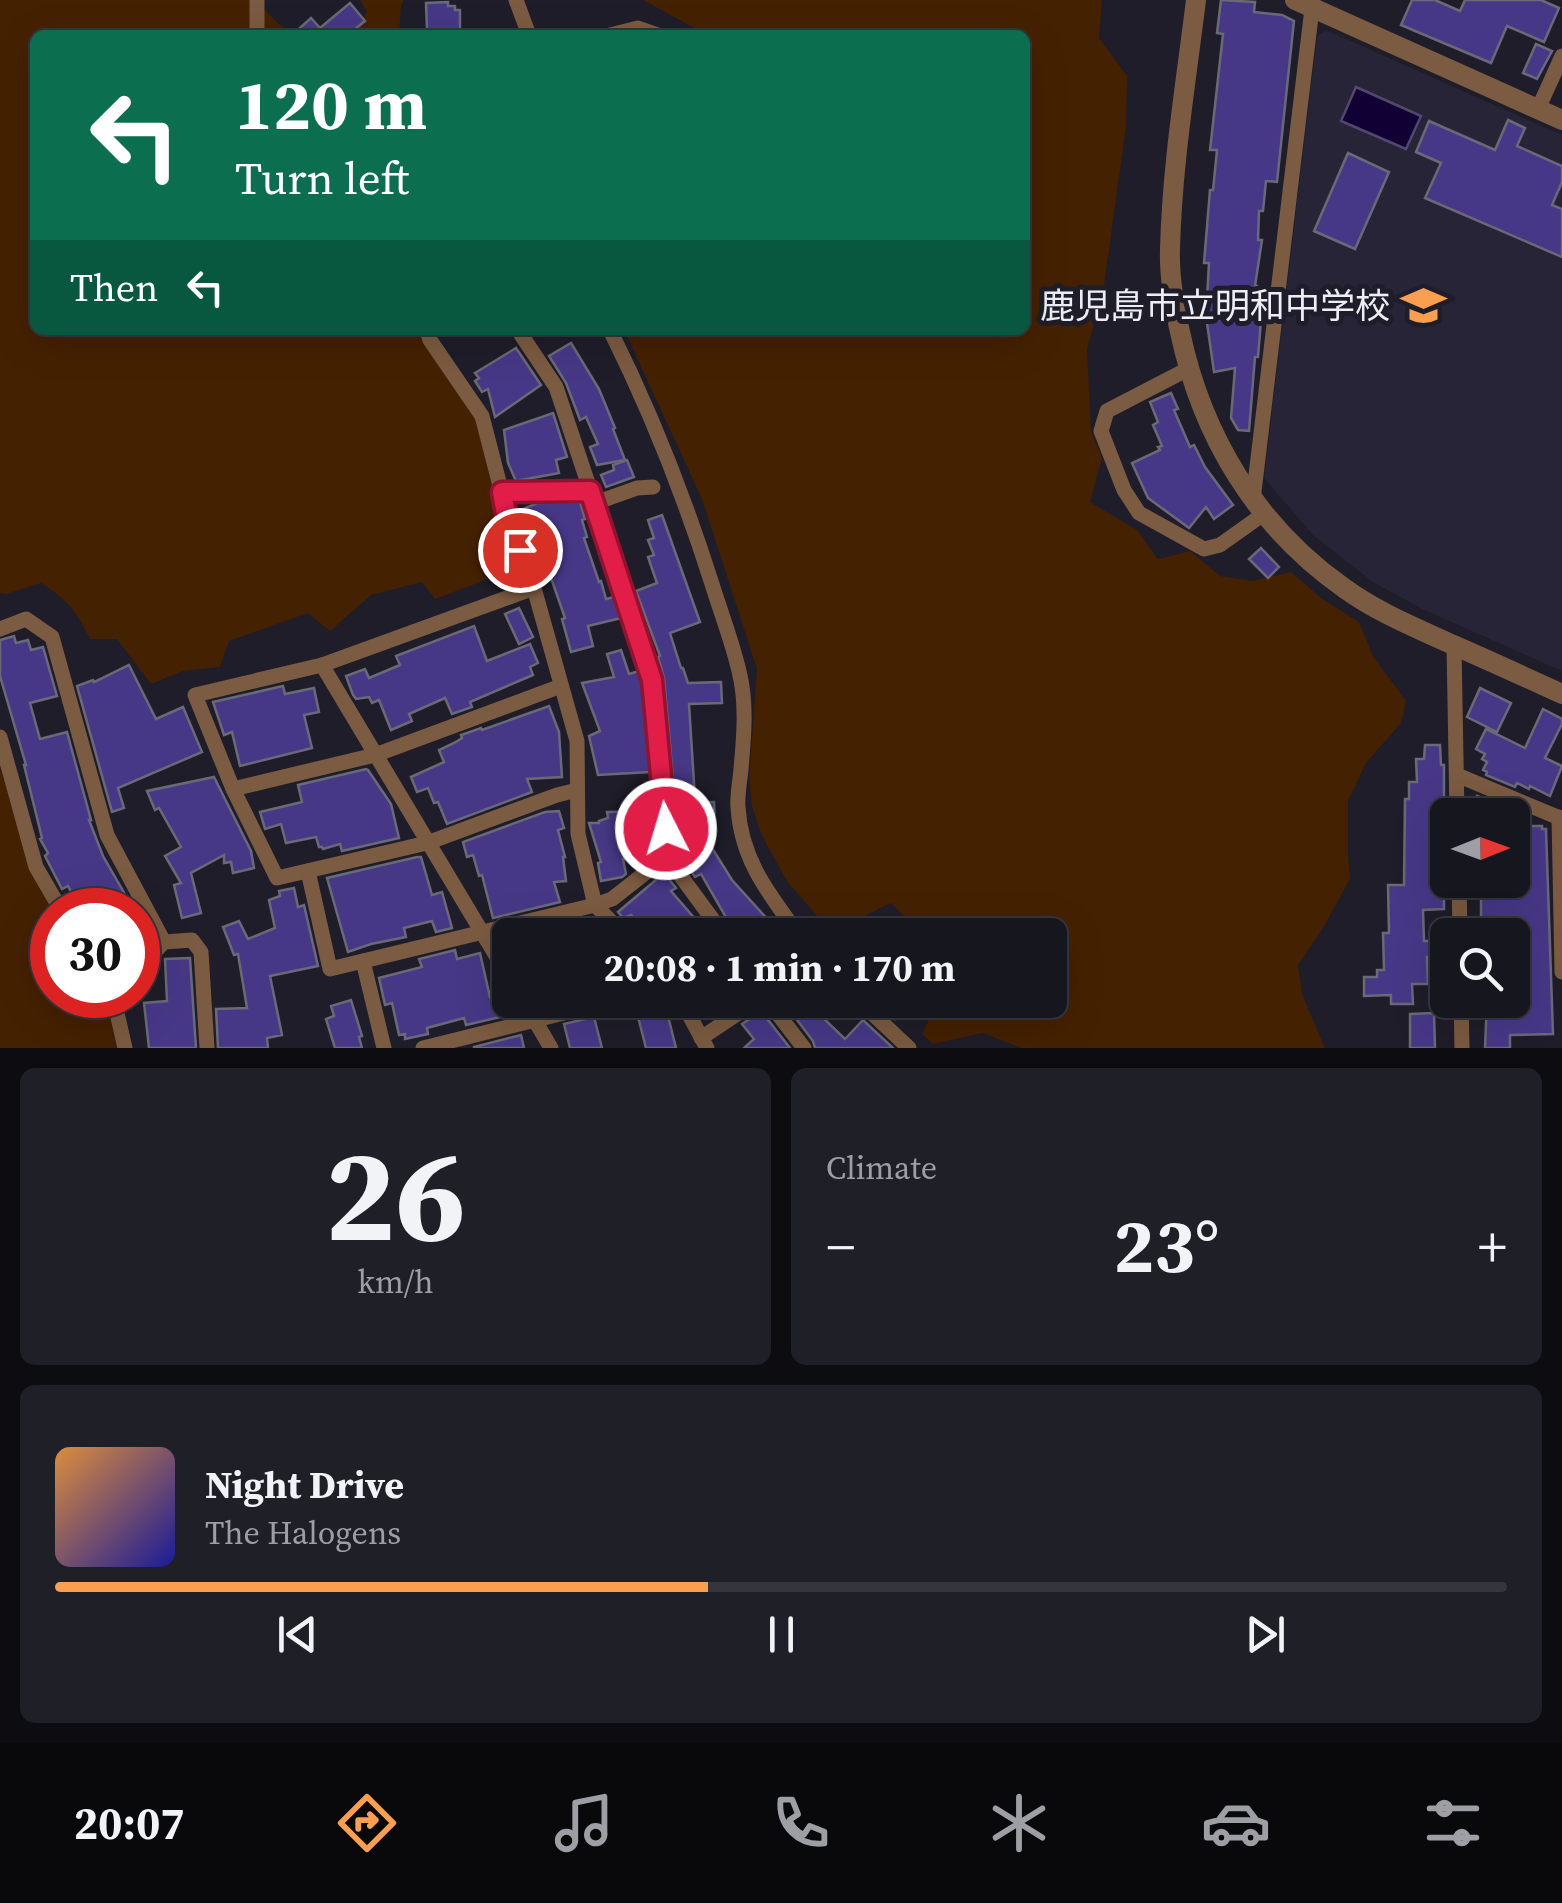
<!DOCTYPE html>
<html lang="en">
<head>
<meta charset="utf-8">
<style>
  body { margin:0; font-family:"Source Serif 4","Noto Sans JP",serif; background:#1f1f28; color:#f1f3f6; height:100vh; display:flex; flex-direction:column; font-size:38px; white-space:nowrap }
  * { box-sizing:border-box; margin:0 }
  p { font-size:32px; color:#9e9fa4 }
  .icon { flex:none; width:55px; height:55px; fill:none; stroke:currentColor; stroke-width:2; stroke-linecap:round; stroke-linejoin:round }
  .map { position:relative; height:1048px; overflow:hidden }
  .sheet { display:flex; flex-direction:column; gap:20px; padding:20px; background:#0c0c11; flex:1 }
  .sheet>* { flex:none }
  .hud { position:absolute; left:30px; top:30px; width:1000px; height:305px; border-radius:15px; box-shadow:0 10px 40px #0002,0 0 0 2px #35353d; background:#0b6e4f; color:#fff; overflow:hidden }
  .needle { width:65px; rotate:89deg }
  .fabs { position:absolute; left:1430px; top:798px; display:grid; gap:20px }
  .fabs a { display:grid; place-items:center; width:100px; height:100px; border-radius:15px; background:#16161f; box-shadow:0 10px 40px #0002,0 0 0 2px #35353d; font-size:50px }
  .speed { position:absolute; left:30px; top:888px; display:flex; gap:20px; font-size:50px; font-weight:700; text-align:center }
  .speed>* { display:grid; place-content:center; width:130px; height:130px; border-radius:50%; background:#16161f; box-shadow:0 10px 40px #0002,0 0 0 2px #35353d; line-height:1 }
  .speed .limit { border:15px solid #d22; background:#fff; color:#111 }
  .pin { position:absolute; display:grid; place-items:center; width:85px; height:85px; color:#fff; margin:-42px; border:5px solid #fff; border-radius:50%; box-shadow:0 2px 10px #0007 }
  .me { position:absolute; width:110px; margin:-55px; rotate:355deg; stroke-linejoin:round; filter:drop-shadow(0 0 8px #0008) }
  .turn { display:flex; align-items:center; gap:35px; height:210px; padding:0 40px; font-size:45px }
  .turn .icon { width:130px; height:130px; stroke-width:2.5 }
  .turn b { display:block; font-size:70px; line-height:85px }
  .then { display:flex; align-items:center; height:95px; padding:0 40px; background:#0003; gap:20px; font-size:38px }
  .big { font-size:75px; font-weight:700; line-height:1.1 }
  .sheet .widget { flex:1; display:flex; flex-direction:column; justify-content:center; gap:15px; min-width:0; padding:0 35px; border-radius:15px; background:#1f1f28 }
  .sheet .dial { align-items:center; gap:0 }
  .dial b { font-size:130px; line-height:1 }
  .song { display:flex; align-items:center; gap:30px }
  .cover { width:120px; height:120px; border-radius:15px; background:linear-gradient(135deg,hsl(30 70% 55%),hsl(240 70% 35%)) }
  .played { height:10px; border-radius:5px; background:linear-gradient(90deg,#fa9f4f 45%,#35353d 45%) }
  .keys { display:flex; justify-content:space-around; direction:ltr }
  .heat { display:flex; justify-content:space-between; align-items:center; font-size:55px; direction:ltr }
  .sheet .tiles { flex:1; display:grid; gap:20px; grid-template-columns:1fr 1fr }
  .widget:last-child { grid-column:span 2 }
  .trip { position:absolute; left:492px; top:918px; width:575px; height:100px; border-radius:15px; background:#16161f; box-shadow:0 10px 40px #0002,0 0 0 2px #35353d; font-weight:700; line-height:100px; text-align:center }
  .tab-bar { display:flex; height:160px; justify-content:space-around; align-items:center; background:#09090c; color:#9e9fa4 }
  .tab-bar .icon { width:70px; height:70px }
  .tab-bar .active { color:#fa9f4f }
  .tab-bar b { font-size:45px; color:#f1f3f6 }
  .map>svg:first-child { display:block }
  .built { fill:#262436 }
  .green { fill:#442100 }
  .water { fill:#100034; stroke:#52476e; stroke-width:2.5 }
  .building { fill:#473887; stroke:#6a6978; stroke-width:2.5 }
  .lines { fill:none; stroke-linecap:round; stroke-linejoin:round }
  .minor { stroke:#7b5b41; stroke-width:15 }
  .tertiary { stroke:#7b5b41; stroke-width:20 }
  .route-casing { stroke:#92132f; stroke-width:25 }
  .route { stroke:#e11d48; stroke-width:18 }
  .labels { text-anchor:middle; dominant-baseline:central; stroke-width:10; stroke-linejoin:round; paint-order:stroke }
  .poi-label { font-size:35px; fill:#ededf5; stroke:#1e1d29; text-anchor:end }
</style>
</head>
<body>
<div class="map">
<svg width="1562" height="1048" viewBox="0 0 1562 1048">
  <rect width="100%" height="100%" fill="#1e1d29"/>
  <path class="built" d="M 1326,30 L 1562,135 L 1562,671 L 1422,609 L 1373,582 L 1313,535 L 1264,478 L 1317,36 Z"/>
  <g class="green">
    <path d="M 0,0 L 255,0 L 290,35 L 35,35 L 35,330 L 424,330 L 476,417 L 520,567 L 435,599 L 422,582 L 371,595 L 330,631 L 308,613 L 229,641 L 220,667 L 183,671 L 151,684 L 117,639 L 90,639 C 77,612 67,599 41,583 L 6,594 L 0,593 Z"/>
    <path d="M 360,0 L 404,0 L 401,5 L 399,35 L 349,35 L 367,12 Z"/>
    <path d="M 643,0 L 1102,0 L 1099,38 L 1127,76 L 1126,126 L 1103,293 L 1087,349 L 1091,431 L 1102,458 L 1090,502 L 1137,530 L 1158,559 L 1190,551 L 1220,576 L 1253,581 L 1291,572 L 1321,598 L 1359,622 L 1373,656 L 1406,701 L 1401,723 L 1366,763 L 1348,801 L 1348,854 L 1350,879 L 1323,928 L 1298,965 L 1302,994 L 1325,1048 L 1021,1048 L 983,1033 L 933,1044 L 922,1034 L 939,1000 L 1050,1000 L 1050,935 L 922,935 L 891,903 L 831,932 L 787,881 L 762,836 L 752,806 L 749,779 L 757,669 L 702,499 L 624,330 L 1025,330 L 1025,35 L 707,35 Z"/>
    <path d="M 0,768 L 31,872 L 53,910 L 52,995 L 102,995 L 107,1003 L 117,1048 L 0,1048 Z"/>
  </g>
  <path class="water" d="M 1356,87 L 1421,116 L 1406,149 L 1341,121 Z"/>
  <g class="building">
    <path d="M 1221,0 L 1255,2 L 1254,12 L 1282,15 L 1294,21 L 1277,182 L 1266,181 L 1263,211 L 1259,211 L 1258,240 L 1262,240 L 1255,286 L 1257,286 L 1255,307 L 1262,308 L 1258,357 L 1255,357 L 1249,431 L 1238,430 L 1231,418 L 1235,368 L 1214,372 L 1206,316 L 1209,263 L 1204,263 L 1210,190 L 1213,190 L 1217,150 L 1210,150 L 1223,34 L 1217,33 Z"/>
    <path d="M 1412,0 L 1435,0 L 1460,11 L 1465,0 L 1541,0 L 1559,8 L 1544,42 L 1507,26 L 1491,63 L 1401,25 Z"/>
    <path d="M 448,2 L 448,6 L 455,6 L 455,10 L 460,10 L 460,30 L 427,30 L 426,3 Z"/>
    <path d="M 350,3 L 365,21 L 348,35 L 292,35 L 311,18 L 320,28 Z"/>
    <path d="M 1536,44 L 1552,51 L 1537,79 L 1523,73 Z"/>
    <path d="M 1508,120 L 1525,128 L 1517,146 L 1562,166 L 1562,182 L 1552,205 L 1562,209 L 1562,257 L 1425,198 L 1441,163 L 1416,152 L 1429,121 L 1495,150 Z"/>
    <path d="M 1348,153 L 1389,172 L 1355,249 L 1314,231 Z"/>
    <path d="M 571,343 L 599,389 L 615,428 L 613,429 L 625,460 L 597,465 L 590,447 L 598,444 L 586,417 L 580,420 L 566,383 L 549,356 Z"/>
    <path d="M 516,348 L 541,385 L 495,417 L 488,389 L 482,392 L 475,381 L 479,378 L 475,373 Z"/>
    <path d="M 1171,393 L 1178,409 L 1174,410 L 1190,447 L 1194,445 L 1205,467 L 1233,505 L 1214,519 L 1206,507 L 1189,528 L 1148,498 L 1132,463 L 1160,450 L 1158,447 L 1162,446 L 1153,425 L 1158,422 L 1150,402 Z"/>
    <path d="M 553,413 L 567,457 L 556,460 L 559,473 L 516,481 L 508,463 L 504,430 Z"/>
    <path d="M 627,460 L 634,477 L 606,487 L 601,475 L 614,470 L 613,465 Z"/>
    <path d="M 580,502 L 585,519 L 582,520 L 587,537 L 584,538 L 599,582 L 601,581 L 606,599 L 614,597 L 621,618 L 588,626 L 593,646 L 571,652 L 562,619 L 565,618 L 550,575 L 549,576 L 539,547 L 537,549 L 519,511 L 537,503 Z"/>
    <path d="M 662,515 L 700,622 L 670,633 L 681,668 L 683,668 L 688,683 L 721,682 L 722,703 L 689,704 L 695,799 L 675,801 L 664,678 L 658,657 L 660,656 L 636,591 L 657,583 L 648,557 L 654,555 L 648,540 L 654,538 L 648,520 Z"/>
    <path d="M 1261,548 L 1279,567 L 1268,578 L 1249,559 Z"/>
    <path d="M 519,608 L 533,637 L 519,644 L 505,614 Z"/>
    <path d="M 474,626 L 487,661 L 530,644 L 538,663 L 530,667 L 533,675 L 470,702 L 472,707 L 452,714 L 445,698 L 409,714 L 412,721 L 391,730 L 379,700 L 372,703 L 369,697 L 356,699 L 353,695 L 346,676 L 365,669 L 369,678 L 400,665 L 396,656 Z"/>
    <path d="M 14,636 L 16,643 L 28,640 L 31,650 L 43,647 L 57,696 L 30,703 L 40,739 L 67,732 L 91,820 L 89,820 L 103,856 L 134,910 L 108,910 L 104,903 L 90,910 L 80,910 L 68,886 L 62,889 L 45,856 L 48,853 L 40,839 L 42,838 L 24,765 L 26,765 L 0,676 L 0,640 Z"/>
    <path d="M 621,650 L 629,674 L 639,671 L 642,681 L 650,772 L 598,775 L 589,736 L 600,731 L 582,683 L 614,677 L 607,654 Z"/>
    <path d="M 129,665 L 156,719 L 183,707 L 202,752 L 118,788 L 124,808 L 112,812 L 77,686 L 93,680 L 94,682 Z"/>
    <path d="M 283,686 L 285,694 L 314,688 L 319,712 L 304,715 L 312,748 L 240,766 L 232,732 L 224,735 L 213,702 Z"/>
    <path d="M 1480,688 L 1511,703 L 1497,732 L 1467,717 Z"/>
    <path d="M 549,706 L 559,732 L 562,777 L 527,779 L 532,792 L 447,824 L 438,802 L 434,803 L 428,788 L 417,792 L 411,777 L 444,762 L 439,750 L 456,742 L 462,738 L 461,735 L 481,728 L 482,730 Z"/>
    <path d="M 1543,709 L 1562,719 L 1562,724 L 1545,758 L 1562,766 L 1550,796 L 1530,786 L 1529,789 L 1517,783 L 1515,787 L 1486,775 L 1487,772 L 1483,770 L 1487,762 L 1482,759 L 1485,754 L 1476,749 L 1486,729 L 1525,748 Z"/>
    <path d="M 1425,745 L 1440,745 L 1441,765 L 1444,765 L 1444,909 L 1423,910 L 1424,941 L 1433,941 L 1433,957 L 1427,957 L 1428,984 L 1412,984 L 1413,1004 L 1391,1004 L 1391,995 L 1364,996 L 1364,977 L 1377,977 L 1377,970 L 1384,970 L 1383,933 L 1389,933 L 1388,885 L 1404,885 L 1405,799 L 1409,799 L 1409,782 L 1417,782 L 1416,759 L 1424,759 Z"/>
    <path d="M 366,769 L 368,770 L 391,804 L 399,838 L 342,851 L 340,844 L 323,849 L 322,847 L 319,847 L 316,837 L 286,843 L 281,824 L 265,829 L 260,812 L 302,802 L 298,785 Z"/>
    <path d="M 214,777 L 251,851 L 254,868 L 233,873 L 231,862 L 224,863 L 224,855 L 191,873 L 201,913 L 182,918 L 174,885 L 181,883 L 165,856 L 181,847 L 159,808 L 155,810 L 147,791 Z"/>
    <path d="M 1477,796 L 1506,808 L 1503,815 L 1469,815 Z"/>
    <path d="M 714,802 L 715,823 L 712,823 L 712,848 L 732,880 L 771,923 L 757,935 L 750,935 L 738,920 L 731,926 L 701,874 L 695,877 L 680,856 L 678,834 L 684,834 L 684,803 Z"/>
    <path d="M 559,811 L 564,828 L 558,830 L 565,857 L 563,857 L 566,881 L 554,882 L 560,902 L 493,918 L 482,875 L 479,876 L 473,855 L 467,857 L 463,842 L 545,812 Z"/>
    <path d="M 644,811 L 645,834 L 655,834 L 657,852 L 645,859 L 623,859 L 626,874 L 622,877 L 601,881 L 598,863 L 601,862 L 589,823 L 599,823 L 599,821 L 608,818 L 607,812 Z"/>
    <path d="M 1522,826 L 1542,826 L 1542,829 L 1546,829 L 1553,1034 L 1510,1035 L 1510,1048 L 1485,1048 L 1487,1000 L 1514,1000 L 1514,992 L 1520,992 L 1519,935 L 1487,935 L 1487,923 L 1481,923 L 1481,884 L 1512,884 L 1512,861 L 1517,861 L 1517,845 L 1522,844 Z"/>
    <path d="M 417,857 L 421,857 L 432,895 L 442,892 L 452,928 L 436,932 L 432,921 L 404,928 L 406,937 L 371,944 L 348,952 L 327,878 Z"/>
    <path d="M 664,873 L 676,888 L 671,891 L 709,935 L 652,935 L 645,925 L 648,934 L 631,915 L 623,918 L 618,912 Z"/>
    <path d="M 294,888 L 298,907 L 304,905 L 318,966 L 270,976 L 282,1035 L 267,1038 L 268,1048 L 218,1048 L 216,1009 L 247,1008 L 238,954 L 234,955 L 223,927 L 239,921 L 248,939 L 275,928 L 269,900 L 280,896 L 279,891 Z"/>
    <path d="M 455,950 L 457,959 L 480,953 L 490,997 L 503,994 L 509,1015 L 466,1025 L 464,1018 L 427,1028 L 428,1034 L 405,1039 L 405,1034 L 399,1035 L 392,1003 L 385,1005 L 379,978 L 422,967 L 419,959 Z"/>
    <path d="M 190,958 L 196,1048 L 149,1048 L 144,1003 L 167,1001 L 165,959 Z"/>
    <path d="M 351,1000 L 362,1036 L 359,1037 L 362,1048 L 335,1048 L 326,1019 L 334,1016 L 331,1006 Z"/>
    <path d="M 655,1000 L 664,1000 L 676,1048 L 646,1048 L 635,1005 Z"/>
    <path d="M 695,1000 L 738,1000 L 729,1006 L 727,1004 L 706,1018 Z"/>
    <path d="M 789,1000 L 840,1000 L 823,1018 L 845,1039 L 863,1020 L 893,1048 L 815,1048 L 813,1041 L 785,1004 Z"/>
    <path d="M 882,1000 L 914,1000 L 895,1019 L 878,1004 Z"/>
    <path d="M 762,1011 L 765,1016 L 790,1048 L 744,1048 L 754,1039 L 742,1024 Z"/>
    <path d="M 1434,1013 L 1435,1048 L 1410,1048 L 1410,1014 Z"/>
    <path d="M 594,1017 L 602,1048 L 570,1048 L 564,1024 Z"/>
    <path d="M 521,1035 L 524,1048 L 474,1048 L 474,1047 Z"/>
  </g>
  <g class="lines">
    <g class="minor">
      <path d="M 516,0 L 529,35"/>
      <path d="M 257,35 L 257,0"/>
      <path d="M 610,35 L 638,28 L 658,35"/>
      <path d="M 1538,109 L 1562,56"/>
      <path d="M 427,330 L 430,340 L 482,416 L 507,513 L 534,588 L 577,741 L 578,834 L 595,905 L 624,935"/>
      <path d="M 518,330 L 556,387 L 653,679 L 669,860 L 724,935"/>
      <path d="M 610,330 C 651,412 684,496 712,584 C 721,613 732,641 739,671 C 747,703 744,736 741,769 C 740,781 737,795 738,807 C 741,860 769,894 799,935"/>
      <path d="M 1188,369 L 1107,411 L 1101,431 L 1124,490 L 1139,513 L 1204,549 L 1220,545 L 1265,513"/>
      <path d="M 502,492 L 590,491"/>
      <path d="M 1253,500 L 1313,0"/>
      <path d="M 595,503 L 637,488 L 653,487"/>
      <path d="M 534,588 L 322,665 L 195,695 L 233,789 L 277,878 L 427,843 L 557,795 L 577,790"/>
      <path d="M 0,629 L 26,619 L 52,637 L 107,835 L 164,942 L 192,940 L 201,952 L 207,1048"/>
      <path d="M 1454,645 L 1457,815"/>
      <path d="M 322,665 L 510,979"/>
      <path d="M 0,737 L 36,867 L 61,910"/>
      <path d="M 1457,775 L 1562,819"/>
      <path d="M 233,789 L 375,755 L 561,686"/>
      <path d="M 1559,817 L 1562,972"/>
      <path d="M 308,871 L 330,969 L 595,905 L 612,899 L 658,863 L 669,860"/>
      <path d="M 1459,880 L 1460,935"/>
      <path d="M 363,961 L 384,1048"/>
      <path d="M 138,970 L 164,942"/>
      <path d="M 112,995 L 114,1000 L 125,1048"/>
      <path d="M 523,1000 L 551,1048"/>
      <path d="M 681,1000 L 707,1048"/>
      <path d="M 770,1000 L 774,1009 L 804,1048"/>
      <path d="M 858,1000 L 909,1048"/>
      <path d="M 1461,1000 L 1462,1048"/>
      <path d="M 701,1038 L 758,1000"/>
      <path d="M 423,1048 L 616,1000"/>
    </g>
    <g class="tertiary">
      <path d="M 1196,0 C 1186,82 1172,166 1170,249 C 1169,277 1174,305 1180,332 C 1202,436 1256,526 1344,588 C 1377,612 1414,627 1451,644 C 1488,660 1525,677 1562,694"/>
      <path d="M 1295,0 L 1562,120"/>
    </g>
  </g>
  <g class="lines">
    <defs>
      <path id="route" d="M 520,550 L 506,514 L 502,492 L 590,491 L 652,680 L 666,829"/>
    </defs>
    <use href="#route" class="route-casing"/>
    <use href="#route" class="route"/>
  </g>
  <defs>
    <symbol id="school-bare" viewBox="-9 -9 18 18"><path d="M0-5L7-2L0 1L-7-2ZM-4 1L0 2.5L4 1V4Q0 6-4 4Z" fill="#fa9f4f" stroke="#1e1d29" stroke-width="2.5" paint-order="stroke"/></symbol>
  </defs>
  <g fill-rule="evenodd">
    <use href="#school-bare" x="1392" y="274" width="63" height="63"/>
  </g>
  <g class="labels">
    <g class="poi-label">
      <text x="1390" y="306">鹿児島市立明和中学校</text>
    </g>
  </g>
</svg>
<div class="fabs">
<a><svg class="needle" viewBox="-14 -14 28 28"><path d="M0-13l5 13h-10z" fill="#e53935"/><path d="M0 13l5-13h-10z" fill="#9e9fa4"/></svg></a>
<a><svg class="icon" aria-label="search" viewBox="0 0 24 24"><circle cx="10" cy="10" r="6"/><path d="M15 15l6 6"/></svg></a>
</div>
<div class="speed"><div class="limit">30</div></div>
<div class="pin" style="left:520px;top:550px;background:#d93025"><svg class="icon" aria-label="arrive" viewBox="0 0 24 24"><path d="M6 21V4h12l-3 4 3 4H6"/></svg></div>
<svg class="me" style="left:666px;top:829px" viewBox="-20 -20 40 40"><circle r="17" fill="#e11d48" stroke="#fff" stroke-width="3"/><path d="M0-11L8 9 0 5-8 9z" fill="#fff"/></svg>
<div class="trip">20:08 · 1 min · 170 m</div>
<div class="hud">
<div class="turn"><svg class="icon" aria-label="left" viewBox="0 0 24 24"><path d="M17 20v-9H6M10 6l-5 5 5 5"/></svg><div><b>120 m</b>Turn left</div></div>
<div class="then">Then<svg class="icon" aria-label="left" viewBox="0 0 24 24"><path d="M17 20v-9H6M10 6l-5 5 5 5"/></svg></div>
</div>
</div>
<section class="sheet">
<div class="tiles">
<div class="widget dial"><b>26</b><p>km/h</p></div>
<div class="widget"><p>Climate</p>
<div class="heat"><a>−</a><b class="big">23°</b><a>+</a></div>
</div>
<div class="widget">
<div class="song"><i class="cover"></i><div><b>Night Drive</b><p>The Halogens</p></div></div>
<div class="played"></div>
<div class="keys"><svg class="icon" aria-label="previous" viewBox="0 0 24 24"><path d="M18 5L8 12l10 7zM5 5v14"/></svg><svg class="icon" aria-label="pause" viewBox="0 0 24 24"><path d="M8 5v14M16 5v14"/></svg><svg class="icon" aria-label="next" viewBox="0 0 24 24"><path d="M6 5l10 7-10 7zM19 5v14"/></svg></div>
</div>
</div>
</section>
<nav class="tab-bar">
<b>20:07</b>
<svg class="icon active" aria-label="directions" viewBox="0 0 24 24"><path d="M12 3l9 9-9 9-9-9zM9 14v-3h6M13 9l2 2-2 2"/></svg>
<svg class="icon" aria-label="music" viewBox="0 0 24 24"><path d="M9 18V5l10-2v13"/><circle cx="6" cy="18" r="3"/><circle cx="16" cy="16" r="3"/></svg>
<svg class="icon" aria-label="phone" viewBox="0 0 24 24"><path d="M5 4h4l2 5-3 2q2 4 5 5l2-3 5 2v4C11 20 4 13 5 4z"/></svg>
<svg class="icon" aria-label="climate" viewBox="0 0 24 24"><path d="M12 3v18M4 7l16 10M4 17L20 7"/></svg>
<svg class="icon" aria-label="car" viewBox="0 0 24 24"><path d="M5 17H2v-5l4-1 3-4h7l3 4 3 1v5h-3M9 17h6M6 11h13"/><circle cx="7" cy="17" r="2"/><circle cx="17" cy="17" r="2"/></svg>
<svg class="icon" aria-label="filters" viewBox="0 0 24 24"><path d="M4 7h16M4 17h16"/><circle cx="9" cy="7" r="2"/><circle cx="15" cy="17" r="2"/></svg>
</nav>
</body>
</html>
